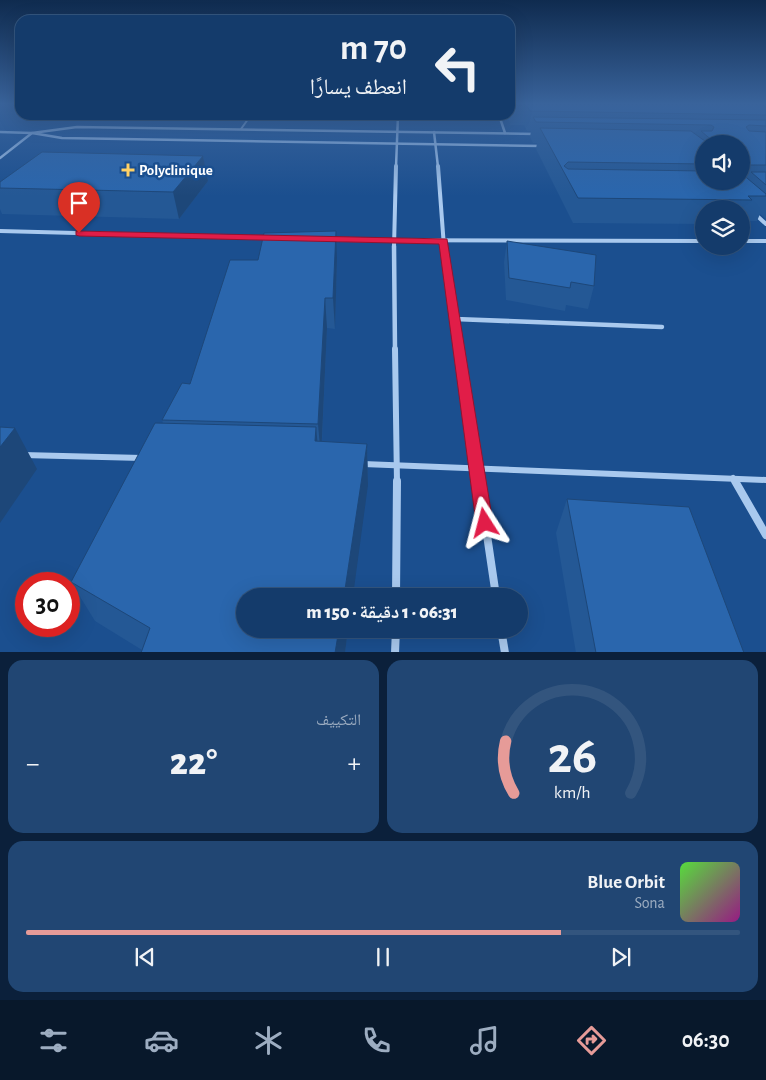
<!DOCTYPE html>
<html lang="ar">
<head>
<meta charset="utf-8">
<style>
  body { margin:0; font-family:"Alegreya Sans","Noto Naskh Arabic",sans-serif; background:#214673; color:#f1f3f6; direction:rtl; height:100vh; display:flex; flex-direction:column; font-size:19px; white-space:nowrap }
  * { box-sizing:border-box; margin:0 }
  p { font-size:16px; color:#9dadc1 }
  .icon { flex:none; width:28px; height:28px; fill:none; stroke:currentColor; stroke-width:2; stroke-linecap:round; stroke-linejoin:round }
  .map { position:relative; height:652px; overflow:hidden; direction:ltr }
  .side { display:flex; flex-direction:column; gap:8px; padding:8px; background:#0b203b; flex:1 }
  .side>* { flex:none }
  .hud { position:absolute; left:15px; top:15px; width:500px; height:105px; border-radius:15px; box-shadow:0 5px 20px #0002,0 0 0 1px #33557e; direction:rtl; background:#143b6b; color:#f1f3f6; overflow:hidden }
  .tools { position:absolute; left:695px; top:135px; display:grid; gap:10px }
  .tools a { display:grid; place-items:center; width:55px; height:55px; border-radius:50%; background:#143b6b; box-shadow:0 5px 20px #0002,0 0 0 1px #33557e; font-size:25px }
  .speed { position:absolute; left:15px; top:572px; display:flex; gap:10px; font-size:25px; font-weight:700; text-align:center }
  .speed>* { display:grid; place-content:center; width:65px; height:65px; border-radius:50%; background:#143b6b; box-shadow:0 5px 20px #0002,0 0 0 1px #33557e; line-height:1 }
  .speed .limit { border:8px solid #d22; background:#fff; color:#111 }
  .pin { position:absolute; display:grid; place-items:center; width:42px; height:42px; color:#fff; margin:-51px -21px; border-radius:50% 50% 50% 0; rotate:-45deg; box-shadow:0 0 5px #0007 }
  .pin .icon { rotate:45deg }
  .me { position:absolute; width:55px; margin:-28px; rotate:351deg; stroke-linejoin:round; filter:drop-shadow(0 0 4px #0008) }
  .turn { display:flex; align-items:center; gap:18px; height:105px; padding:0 25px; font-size:22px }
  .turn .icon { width:65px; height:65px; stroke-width:2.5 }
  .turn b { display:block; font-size:35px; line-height:42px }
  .big { font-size:38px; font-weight:800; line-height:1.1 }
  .side .widget { flex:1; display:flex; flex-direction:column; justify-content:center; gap:8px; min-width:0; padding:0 18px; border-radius:15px; background:#214673 }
  .side .dial { align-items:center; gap:0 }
  .dial svg { height:130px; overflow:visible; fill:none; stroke:#33557e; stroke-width:7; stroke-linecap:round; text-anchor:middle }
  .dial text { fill:#f1f3f6; stroke:none }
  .song { display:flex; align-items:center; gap:15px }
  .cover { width:60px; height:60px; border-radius:8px; background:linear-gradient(135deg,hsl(110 70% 55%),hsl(310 70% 35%)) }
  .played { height:5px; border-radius:2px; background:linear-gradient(90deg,#e69b98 75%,#33557e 75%) }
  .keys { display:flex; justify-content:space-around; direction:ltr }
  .heat { display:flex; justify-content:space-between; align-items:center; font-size:28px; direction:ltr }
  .side .tiles { flex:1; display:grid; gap:8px; grid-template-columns:1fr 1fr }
  .widget:last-child { grid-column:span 2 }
  .trip { position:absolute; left:236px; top:588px; width:292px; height:50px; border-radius:25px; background:#143b6b; box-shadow:0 5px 20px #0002,0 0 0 1px #33557e; font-weight:800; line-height:50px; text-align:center; direction:rtl }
  .menu { display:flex; height:80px; justify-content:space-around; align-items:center; background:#08182b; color:#9dadc1 }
  .menu .icon { width:35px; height:35px }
  .menu .current { color:#e69b98 }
  .menu b { font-size:22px; color:#f1f3f6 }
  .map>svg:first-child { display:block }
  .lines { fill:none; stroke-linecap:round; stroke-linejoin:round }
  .lane { stroke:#a9c9ee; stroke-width:2 }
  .street-far4 { stroke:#a9c9ee; stroke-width:2.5 }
  .street-far3 { stroke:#a9c9ee; stroke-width:4 }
  .street-far2 { stroke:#a9c9ee; stroke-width:4.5 }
  .street-far1 { stroke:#a9c9ee; stroke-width:6 }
  .street { stroke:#a9c9ee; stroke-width:8 }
  .wall { fill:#245895; fill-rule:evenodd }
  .shaded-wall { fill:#1d4779 }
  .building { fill:#2a66ad; stroke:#1d4779 }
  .route { fill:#e11d48; stroke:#92132f }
  .poi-dot { fill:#ffd166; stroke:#1b4f8f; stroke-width:2 }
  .labels { text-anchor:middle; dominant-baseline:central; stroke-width:5; stroke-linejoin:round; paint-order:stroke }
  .far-poi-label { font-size:15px; font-weight:bold; fill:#fff; stroke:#1b4f8f; text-anchor:start }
</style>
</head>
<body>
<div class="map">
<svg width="766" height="653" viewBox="0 0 766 653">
  <rect width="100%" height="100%" fill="#1b4f8f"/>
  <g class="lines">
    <path class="lane" d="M 241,129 L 251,115"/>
    <g class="street-far4">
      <path d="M 499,115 L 505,133"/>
      <path d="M 0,132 L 32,133 L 62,138 L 541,146"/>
      <path d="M 434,132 L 438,167"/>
      <path d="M 0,158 L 32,133 L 77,127 L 536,134"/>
      <path d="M 396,167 L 398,115"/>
    </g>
    <g class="street-far3">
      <path d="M 438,166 L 444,247"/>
      <path d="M 755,214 L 766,224"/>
      <path d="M 0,231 L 269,238"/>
      <path d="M 330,240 L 704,241"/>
      <path d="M 741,241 L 766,241"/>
      <path d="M 394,247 L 396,166"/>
    </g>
    <g class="street-far2">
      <path d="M 394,246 L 395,350"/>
      <path d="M 444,246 L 459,350"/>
      <path d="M 455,319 L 662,327"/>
    </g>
    <g class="street-far1">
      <path d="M 395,349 L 397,483"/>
      <path d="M 459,349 L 479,483"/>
      <path d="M 23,455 L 142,458"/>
      <path d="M 363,464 L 766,480"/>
      <path d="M 733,478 L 736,483"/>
    </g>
    <g class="street">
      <path d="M 479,481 L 496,596"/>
      <path d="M 735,481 L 766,535"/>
      <path d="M 396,596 L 397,481"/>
      <path d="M 501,629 L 505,653"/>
      <path d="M 395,653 L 396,629"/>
    </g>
  </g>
  <g class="wall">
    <path d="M 510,104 L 766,104 L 766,219 L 760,214 L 757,221 L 744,221 L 742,225 L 741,225 L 741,209 L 704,209 L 704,224 L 573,223 L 536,149 L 537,143 L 533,143 L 530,137 L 531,131 L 527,131 L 524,125 L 510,125 L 508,115 L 510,115 ZM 704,144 L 741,144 L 741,181 L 704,181 Z"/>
    <path d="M 203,156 L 208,181 L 179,219 L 2,214 L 0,209 L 0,182 Z"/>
    <path d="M 507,241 L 594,286 L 588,309 L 566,305 L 565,311 L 506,300 L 504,262 Z"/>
    <path d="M 337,259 L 335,329 L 327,328 L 322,442 L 367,444 L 368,485 L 245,629 L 348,629 L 345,653 L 141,653 L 142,650 L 95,621 L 71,582 L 163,423 L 162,420 Z"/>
    <path d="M 567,499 L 744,653 L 576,653 L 556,533 Z"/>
  </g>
  <g class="shaded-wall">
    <path d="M 203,156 L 208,181 L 179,219 L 173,192 Z"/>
    <path d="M 336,231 L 337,259 L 335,329 L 333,298 Z"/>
    <path d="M 325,298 L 327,328 L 321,458 L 318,424 Z"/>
    <path d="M 316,427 L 320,468 L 315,441 Z"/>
    <path d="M 15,428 L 37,469 L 0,523 L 0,447 Z"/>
    <path d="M 367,444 L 368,485 L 353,596 L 344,596 Z"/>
    <path d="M 339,629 L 348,629 L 345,653 L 335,653 Z"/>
  </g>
  <g class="building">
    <path d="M 512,104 L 762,104 L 766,107 L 766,115 L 530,111 L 527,106 L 513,105 Z"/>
    <path d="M 533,117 L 766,120 L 766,126 L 749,125 L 746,127 L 749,131 L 766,132 L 766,165 L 742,165 L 741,164 L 741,144 L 713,144 L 714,142 L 701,131 L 712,131 L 714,127 L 711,125 L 536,122 Z"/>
    <path d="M 540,128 L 691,131 L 709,144 L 704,144 L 704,164 L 568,162 L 564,166 L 568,169 L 704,171 L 704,181 L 741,181 L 741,173 L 766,194 L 766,196 L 748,196 L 752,200 L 578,198 Z"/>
    <path d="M 42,152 L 203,156 L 173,192 L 0,188 L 0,182 Z"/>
    <path d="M 751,172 L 766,172 L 766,185 Z"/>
    <path d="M 336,231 L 333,298 L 325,298 L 318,424 L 162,420 L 182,383 L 190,384 L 230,260 L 258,260 L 264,233 Z"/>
    <path d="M 507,241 L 596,255 L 594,286 L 571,282 L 570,288 L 509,278 Z"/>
    <path d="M 155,423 L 316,427 L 315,441 L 367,444 L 344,596 L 245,596 L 245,629 L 339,629 L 335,653 L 141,653 L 150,628 L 71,582 Z"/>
    <path d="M 0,427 L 15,428 L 0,447 Z"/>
    <path d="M 567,499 L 689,507 L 744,653 L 596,653 Z"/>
  </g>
  <linearGradient id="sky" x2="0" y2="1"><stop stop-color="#0f2b4f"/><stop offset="0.53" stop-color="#39639b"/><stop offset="1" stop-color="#39639b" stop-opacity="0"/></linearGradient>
  <rect width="766" height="196" fill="url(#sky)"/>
  <path class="route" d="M 76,231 L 447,239 L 493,523 L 490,528 L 485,530 L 479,528 L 476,523 L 439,244 L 79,236 L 76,235 Z"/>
  <path class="poi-dot" d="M125.5 162.5h5v5h5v5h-5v5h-5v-5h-5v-5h5z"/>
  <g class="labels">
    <g class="far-poi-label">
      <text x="139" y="170">Polyclinique</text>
    </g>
  </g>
</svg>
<div class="tools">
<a><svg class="icon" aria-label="sound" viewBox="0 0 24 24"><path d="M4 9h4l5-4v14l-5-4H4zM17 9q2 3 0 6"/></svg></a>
<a><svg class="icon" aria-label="layers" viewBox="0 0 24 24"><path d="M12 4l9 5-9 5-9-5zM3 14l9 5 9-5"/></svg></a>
</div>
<div class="speed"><div class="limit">30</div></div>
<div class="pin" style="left:79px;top:233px;background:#d93025"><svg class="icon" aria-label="arrive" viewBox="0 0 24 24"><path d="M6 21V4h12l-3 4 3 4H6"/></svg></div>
<svg class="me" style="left:485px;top:523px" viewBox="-20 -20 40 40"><path d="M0-17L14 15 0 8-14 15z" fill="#e11d48" stroke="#fff" stroke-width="4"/></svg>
<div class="trip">06:31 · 1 دقيقة · 150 m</div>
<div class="hud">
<div class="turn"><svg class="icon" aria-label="left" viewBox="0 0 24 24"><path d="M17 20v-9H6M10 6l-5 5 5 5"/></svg><div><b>70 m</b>انعطف يسارًا</div></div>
</div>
</div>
<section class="side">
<div class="tiles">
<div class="widget dial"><svg viewBox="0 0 100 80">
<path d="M14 69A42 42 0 1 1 86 69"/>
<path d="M14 69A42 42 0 0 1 9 37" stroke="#e69b98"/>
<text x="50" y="56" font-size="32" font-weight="700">26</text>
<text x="50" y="72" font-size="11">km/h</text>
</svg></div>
<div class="widget"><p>التكييف</p>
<div class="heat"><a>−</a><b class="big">22°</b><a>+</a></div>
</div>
<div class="widget">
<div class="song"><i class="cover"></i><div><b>Blue Orbit</b><p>Sona</p></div></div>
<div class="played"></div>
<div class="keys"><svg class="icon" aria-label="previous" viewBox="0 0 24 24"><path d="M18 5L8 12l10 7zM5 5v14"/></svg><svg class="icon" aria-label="pause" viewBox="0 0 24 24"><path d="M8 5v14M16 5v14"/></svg><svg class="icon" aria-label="next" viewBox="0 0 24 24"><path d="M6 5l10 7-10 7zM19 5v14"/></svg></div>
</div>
</div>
</section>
<nav class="menu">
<b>06:30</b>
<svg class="icon current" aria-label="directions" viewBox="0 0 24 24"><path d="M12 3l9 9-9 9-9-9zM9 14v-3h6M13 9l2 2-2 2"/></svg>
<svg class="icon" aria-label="music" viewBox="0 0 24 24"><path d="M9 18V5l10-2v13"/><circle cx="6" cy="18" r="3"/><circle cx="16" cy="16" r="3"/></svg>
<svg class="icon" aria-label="phone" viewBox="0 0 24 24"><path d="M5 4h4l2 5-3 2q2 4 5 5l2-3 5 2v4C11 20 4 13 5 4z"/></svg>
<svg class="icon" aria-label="climate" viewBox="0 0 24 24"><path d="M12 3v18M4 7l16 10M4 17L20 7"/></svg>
<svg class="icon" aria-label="car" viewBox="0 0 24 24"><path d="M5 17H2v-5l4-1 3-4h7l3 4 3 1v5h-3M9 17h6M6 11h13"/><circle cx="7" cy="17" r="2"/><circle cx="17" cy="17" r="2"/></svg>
<svg class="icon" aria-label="filters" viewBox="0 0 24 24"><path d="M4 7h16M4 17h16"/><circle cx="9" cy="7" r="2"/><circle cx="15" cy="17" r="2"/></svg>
</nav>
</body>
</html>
